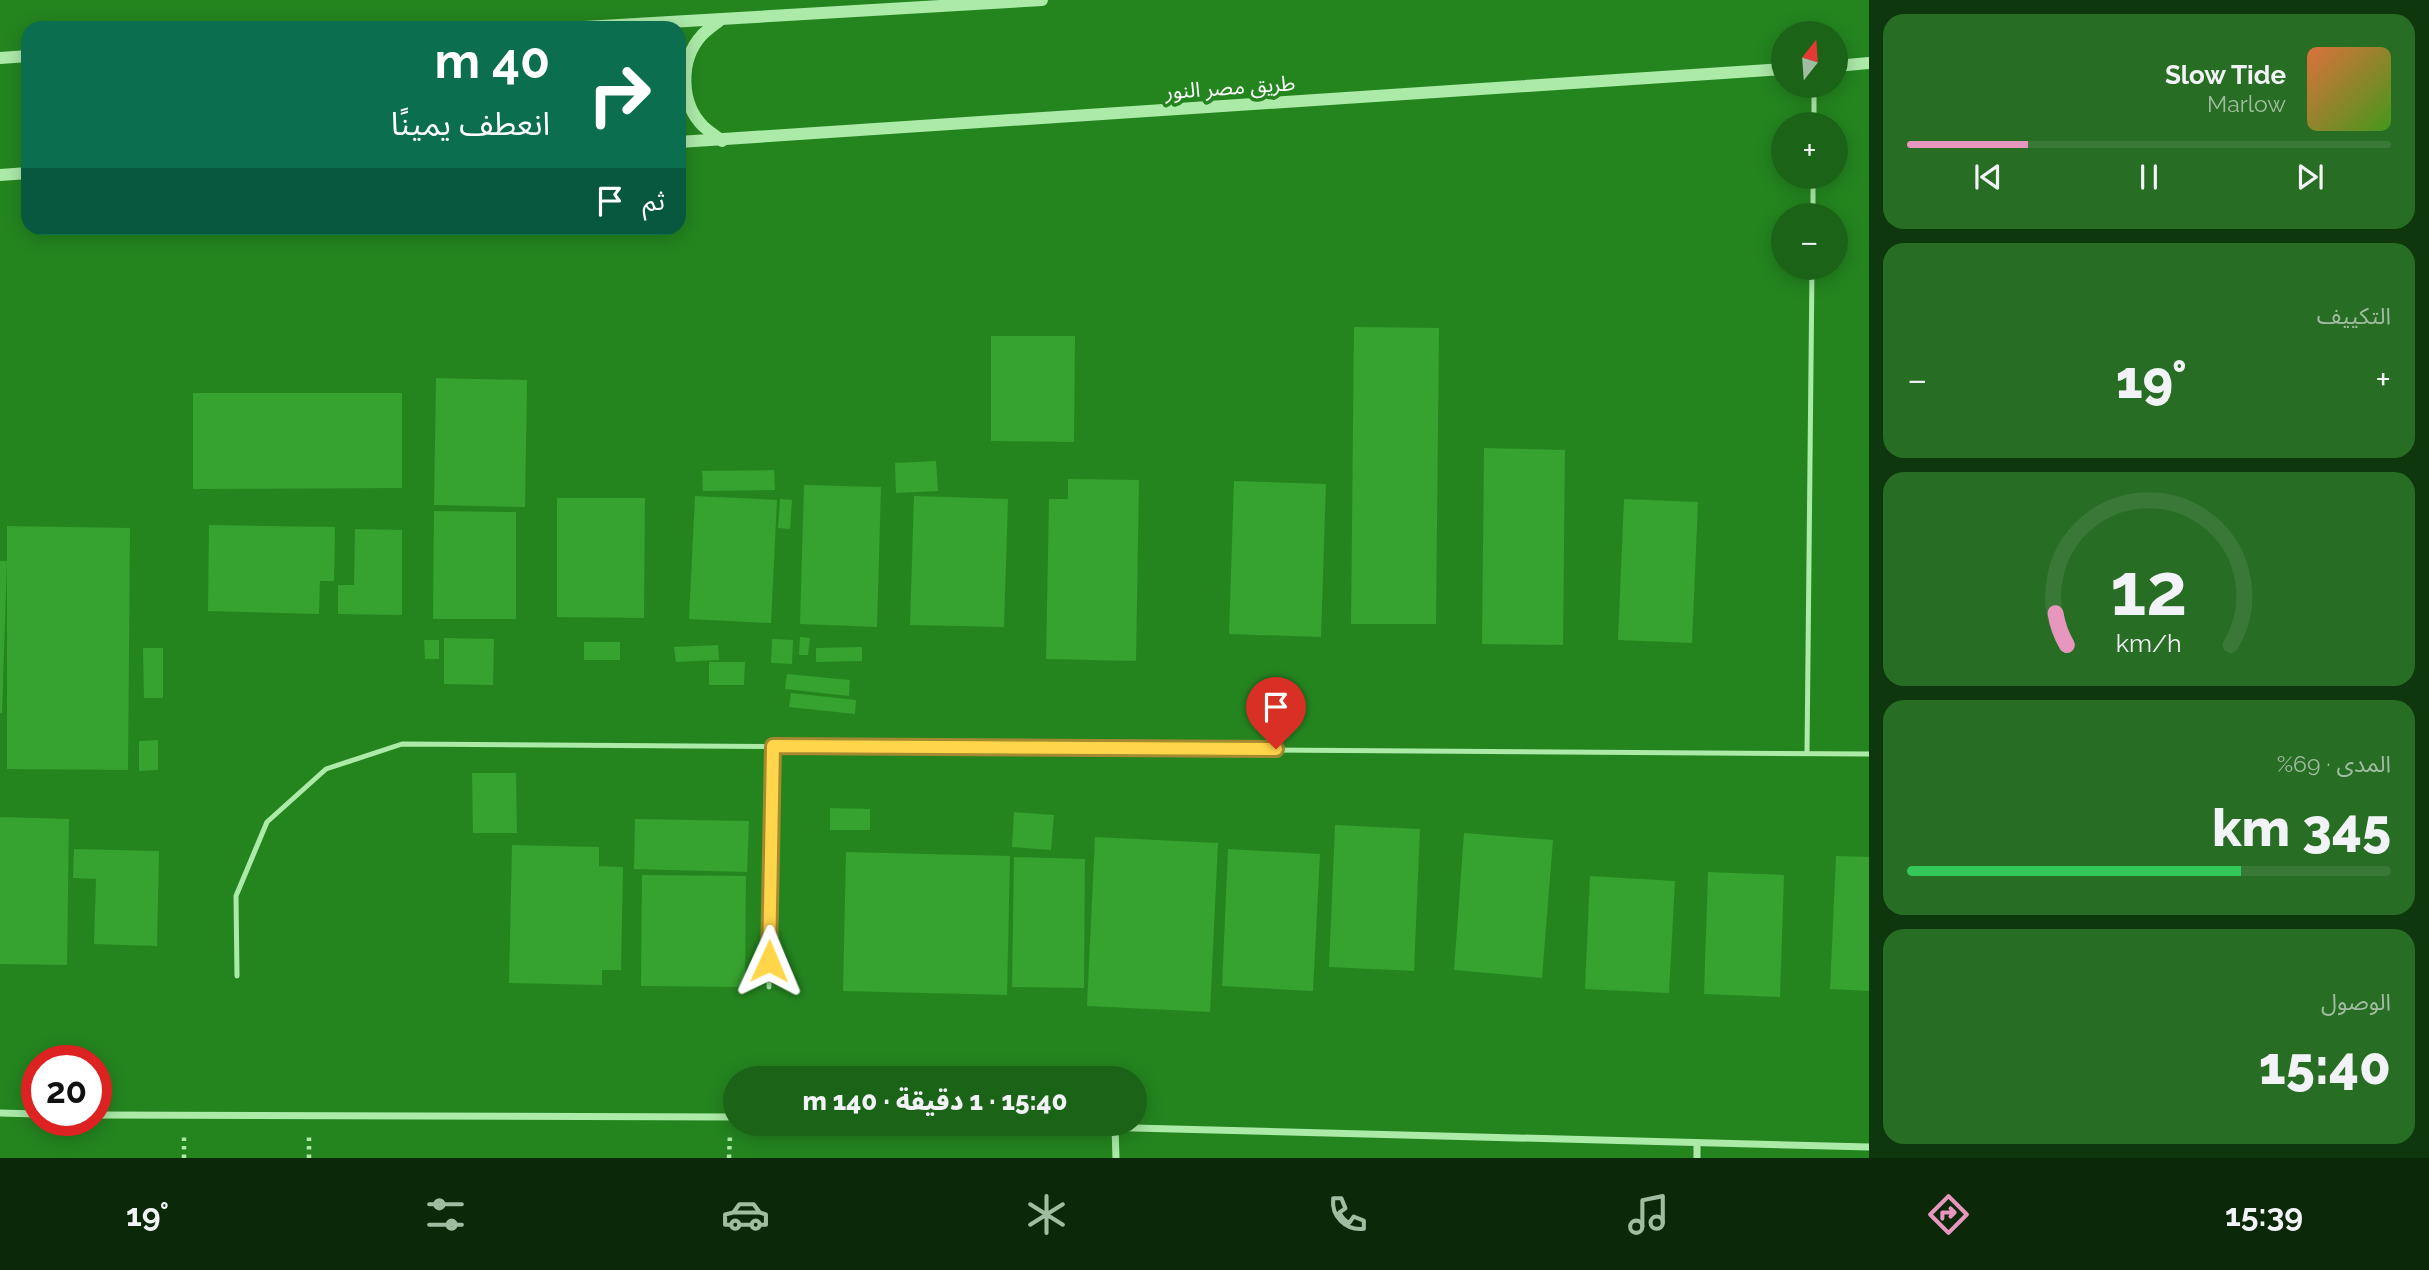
<!DOCTYPE html>
<html lang="ar">
<head>
<meta charset="utf-8">
<style>
  body { margin:0; font-family:Raleway,"Noto Sans Arabic",sans-serif; background:#286d24; color:#f1f3f6; direction:rtl; height:100vh; display:flex; flex-direction:column; font-size:26px; white-space:nowrap }
  * { box-sizing:border-box; margin:0 }
  p { font-size:23px; color:#a0bda1 }
  .icon { flex:none; width:38px; height:38px; fill:none; stroke:currentColor; stroke-width:2; stroke-linecap:round; stroke-linejoin:round }
  .map { position:relative; flex:1; overflow:hidden; direction:ltr }
  .side { display:flex; flex-direction:column; gap:14px; padding:14px; background:#0f370d; width:560px }
  .side>* { flex:none }
  .guide { position:absolute; left:21px; top:21px; width:665px; height:214px; border-radius:21px; box-shadow:0 4px 18px #0003; direction:rtl; background:#0b6e4f; color:#fff; overflow:hidden }
  .needle { width:46px; rotate:17deg }
  .tools { position:absolute; left:1771px; top:21px; display:grid; gap:14px }
  .tools a { display:grid; place-items:center; width:77px; height:77px; border-radius:50%; background:#1b6417; box-shadow:0 4px 18px #0003; font-size:35px }
  .speed { position:absolute; left:21px; top:1045px; display:flex; gap:14px; font-size:35px; font-weight:700; text-align:center }
  .speed>* { display:grid; place-content:center; width:91px; height:91px; border-radius:50%; background:#1b6417; box-shadow:0 4px 18px #0003; line-height:1 }
  .speed .limit { border:10px solid #d22; background:#fff; color:#111 }
  .pin { position:absolute; display:grid; place-items:center; width:60px; height:60px; color:#fff; margin:-72px -30px; border-radius:50% 50% 50% 0; rotate:-45deg; box-shadow:0 0 7px #0007 }
  .pin .icon { rotate:45deg }
  .me { position:absolute; width:77px; margin:-38px; rotate:1deg; stroke-linejoin:round; filter:drop-shadow(0 0 5px #0008) }
  .turn { display:flex; align-items:center; gap:24px; height:147px; padding:0 21px; font-size:32px }
  .turn .icon { width:91px; height:91px; stroke-width:2.5 }
  .turn b { display:block; font-size:49px; line-height:60px }
  .then { display:flex; align-items:center; height:66px; padding:0 21px; background:#0003; gap:14px; font-size:26px }
  .big { font-size:52px; font-weight:800; line-height:1.1 }
  .side .card { flex:1; display:flex; flex-direction:column; justify-content:center; gap:10px; min-width:0; padding:0 24px; border-radius:21px; background:#286d24 }
  .side .dial { align-items:center; gap:0 }
  .dial svg { height:182px; overflow:visible; fill:none; stroke:#397836; stroke-width:7; stroke-linecap:round; text-anchor:middle }
  .dial text { fill:#f1f3f6; stroke:none }
  .song { display:flex; align-items:center; gap:21px }
  .cover { width:84px; height:84px; border-radius:10px; background:linear-gradient(135deg,hsl(20 70% 55%),hsl(100 70% 35%)) }
  .played { height:7px; border-radius:4px; background:linear-gradient(90deg,#e797bd 25%,#397836 25%) }
  .keys { display:flex; justify-content:space-around; direction:ltr }
  .heat { display:flex; justify-content:space-between; align-items:center; font-size:38px; direction:ltr }
  .charge { height:10px; border-radius:5px; background:linear-gradient(90deg,#34c759 69%,#397836 0) }
  .trip { position:absolute; left:723px; top:1066px; width:424px; height:70px; border-radius:35px; background:#1b6417; box-shadow:0 4px 18px #0003; font-weight:800; line-height:70px; text-align:center; direction:rtl }
  .tabs { display:flex; height:112px; justify-content:space-around; align-items:center; background:#0b2809; color:#a0bda1 }
  .tabs .icon { width:49px; height:49px }
  .tabs .current { color:#e797bd }
  .tabs b { font-size:32px; color:#f1f3f6 }
  main { display:flex; flex:1; min-height:0 }
  .map>svg:first-child { display:block }
  .building { fill:#36a22f }
  .lines { fill:none; stroke-linecap:round; stroke-linejoin:round }
  .path { stroke:#aceaa8; stroke-width:4.5; stroke-dasharray:3.5 5; stroke-linecap:butt }
  .service { stroke:#aceaa8; stroke-width:5 }
  .minor { stroke:#aceaa8; stroke-width:7 }
  .tertiary { stroke:#aceaa8; stroke-width:12 }
  .route-casing { stroke:#a68a30; stroke-width:18 }
  .route { stroke:#ffd54a; stroke-width:12 }
  .labels { text-anchor:middle; dominant-baseline:central; stroke-width:7; stroke-linejoin:round; paint-order:stroke }
  .street-label { font-size:21px; fill:#fff; stroke:#24851f }
</style>
</head>
<body>
<main>
<section class="side">
<div class="card">
<div class="song"><i class="cover"></i><div><b>Slow Tide</b><p>Marlow</p></div></div>
<div class="played"></div>
<div class="keys"><svg class="icon" aria-label="previous" viewBox="0 0 24 24"><path d="M18 5L8 12l10 7zM5 5v14"/></svg><svg class="icon" aria-label="pause" viewBox="0 0 24 24"><path d="M8 5v14M16 5v14"/></svg><svg class="icon" aria-label="next" viewBox="0 0 24 24"><path d="M6 5l10 7-10 7zM19 5v14"/></svg></div>
</div>
<div class="card"><p>التكييف</p>
<div class="heat"><a>−</a><b class="big">19°</b><a>+</a></div>
</div>
<div class="card dial"><svg viewBox="0 0 100 80">
<path d="M14 69A42 42 0 1 1 86 69"/>
<path d="M14 69A42 42 0 0 1 9 55" stroke="#e797bd"/>
<text x="50" y="56" font-size="32" font-weight="700">12</text>
<text x="50" y="72" font-size="11">km/h</text>
</svg></div>
<div class="card"><p>المدى · 69%</p><b class="big">345 km</b><div class="charge"></div></div>
<div class="card"><p>الوصول</p><b class="big">15:40</b></div>
</section>
<div class="map">
<svg width="1869" height="1158" viewBox="0 0 1869 1158">
  <rect width="100%" height="100%" fill="#24851f"/>
  <g class="building">
    <path d="M 1354,327 L 1439,328 L 1436,624 L 1351,624 Z"/>
    <path d="M 991,336 L 1075,336 L 1074,442 L 991,441 Z"/>
    <path d="M 436,378 L 527,380 L 525,507 L 434,505 Z"/>
    <path d="M 193,393 L 402,393 L 402,488 L 193,489 Z"/>
    <path d="M 1484,448 L 1565,450 L 1563,645 L 1482,644 Z"/>
    <path d="M 936,461 L 938,491 L 896,493 L 895,463 Z"/>
    <path d="M 774,470 L 775,490 L 703,491 L 702,471 Z"/>
    <path d="M 1068,479 L 1139,480 L 1136,661 L 1046,659 L 1049,499 L 1068,499 Z"/>
    <path d="M 1234,481 L 1326,484 L 1321,637 L 1229,634 Z"/>
    <path d="M 804,485 L 881,487 L 877,627 L 800,624 Z"/>
    <path d="M 695,496 L 777,500 L 771,623 L 689,619 Z"/>
    <path d="M 914,496 L 1008,499 L 1004,627 L 910,625 Z"/>
    <path d="M 557,498 L 645,498 L 644,618 L 557,617 Z"/>
    <path d="M 780,499 L 792,500 L 790,529 L 778,528 Z"/>
    <path d="M 1624,499 L 1698,502 L 1692,643 L 1618,640 Z"/>
    <path d="M 434,511 L 516,512 L 516,619 L 433,619 Z"/>
    <path d="M 209,525 L 335,527 L 334,581 L 320,581 L 319,614 L 208,611 Z"/>
    <path d="M 7,526 L 130,528 L 128,770 L 7,769 Z"/>
    <path d="M 355,529 L 402,530 L 402,615 L 338,614 L 338,585 L 354,585 Z"/>
    <path d="M 0,561 L 7,561 L 2,713 L 0,713 Z"/>
    <path d="M 800,637 L 810,638 L 808,655 L 799,655 Z"/>
    <path d="M 444,638 L 494,639 L 493,685 L 444,684 Z"/>
    <path d="M 772,639 L 793,640 L 792,664 L 771,663 Z"/>
    <path d="M 424,640 L 439,640 L 439,659 L 425,659 Z"/>
    <rect x="584" y="642" width="36" height="18"/>
    <path d="M 718,645 L 719,660 L 676,662 L 674,647 Z"/>
    <path d="M 862,647 L 862,661 L 816,662 L 816,648 Z"/>
    <path d="M 143,648 L 163,648 L 163,698 L 144,698 Z"/>
    <path d="M 709,662 L 745,662 L 744,685 L 709,685 Z"/>
    <path d="M 787,674 L 850,680 L 849,696 L 785,689 Z"/>
    <path d="M 791,693 L 856,700 L 855,714 L 789,707 Z"/>
    <path d="M 158,740 L 158,770 L 139,771 L 139,741 Z"/>
    <path d="M 472,773 L 516,773 L 517,833 L 473,833 Z"/>
    <path d="M 830,808 L 870,809 L 870,830 L 830,830 Z"/>
    <path d="M 1014,812 L 1054,815 L 1051,850 L 1012,847 Z"/>
    <path d="M 0,817 L 69,819 L 67,965 L 0,964 Z"/>
    <path d="M 635,819 L 749,821 L 747,872 L 634,869 Z"/>
    <path d="M 1335,825 L 1420,829 L 1414,971 L 1329,967 Z"/>
    <path d="M 1464,833 L 1553,840 L 1542,978 L 1454,970 Z"/>
    <path d="M 1095,837 L 1218,843 L 1210,1012 L 1087,1006 Z"/>
    <path d="M 512,845 L 599,847 L 599,866 L 623,867 L 621,970 L 602,970 L 602,985 L 509,983 Z"/>
    <path d="M 74,849 L 159,851 L 157,946 L 94,944 L 96,879 L 73,878 Z"/>
    <path d="M 1228,849 L 1320,854 L 1313,991 L 1222,986 Z"/>
    <path d="M 846,852 L 1010,856 L 1007,995 L 843,991 Z"/>
    <path d="M 1836,856 L 1869,857 L 1869,991 L 1830,989 Z"/>
    <path d="M 1014,857 L 1085,859 L 1084,988 L 1012,987 Z"/>
    <path d="M 1708,872 L 1784,875 L 1780,997 L 1704,994 Z"/>
    <path d="M 642,875 L 746,876 L 745,987 L 641,986 Z"/>
    <path d="M 1590,876 L 1675,881 L 1669,993 L 1585,989 Z"/>
  </g>
  <g class="lines">
    <g class="path">
      <path d="M 184,1158 L 184,1135"/>
      <path d="M 309,1158 L 309,1134"/>
      <path d="M 729,1158 L 730,1135"/>
    </g>
    <g class="service">
      <path d="M 1814,124 L 1814,86"/>
      <path d="M 1813,215 L 1813,177"/>
      <path d="M 1807,753 L 1812,268"/>
      <path d="M 237,976 L 236,896 L 267,822 L 326,769 L 402,744 L 1869,754"/>
      <path d="M 769,987 L 773,746"/>
    </g>
    <g class="minor">
      <path d="M 0,1113 L 37,1114"/>
      <path d="M 96,1115 L 735,1117"/>
      <path d="M 978,1124 L 1869,1147"/>
      <path d="M 1115,1127 L 1116,1158"/>
      <path d="M 1697,1158 L 1697,1144"/>
    </g>
    <g class="tertiary">
      <path d="M 719,21 C 714,25 707,30 702,35 C 679,60 680,104 704,127 C 710,132 716,136 722,141"/>
      <path d="M 567,28 L 1042,0"/>
      <path d="M 0,58 L 28,56"/>
      <path d="M 1836,66 L 1869,63"/>
      <path d="M 679,142 L 1783,69"/>
      <path d="M 0,175 L 28,173"/>
    </g>
  </g>
  <g class="lines">
    <defs>
      <path id="route" d="M 769,961 L 773,746 L 1276,749"/>
    </defs>
    <use href="#route" class="route-casing"/>
    <use href="#route" class="route"/>
  </g>
  <g class="labels">
    <g class="street-label">
      <text transform="translate(1230 87) rotate(-4)">طريق مصر النور</text>
    </g>
  </g>
</svg>
<div class="tools">
<a><svg class="needle" viewBox="-14 -14 28 28"><path d="M0-13l5 13h-10z" fill="#e53935"/><path d="M0 13l5-13h-10z" fill="#a0bda1"/></svg></a>
<a>+</a>
<a>−</a>
</div>
<div class="speed"><div class="limit">20</div></div>
<div class="pin" style="left:1276px;top:749px;background:#d93025"><svg class="icon" aria-label="arrive" viewBox="0 0 24 24"><path d="M6 21V4h12l-3 4 3 4H6"/></svg></div>
<svg class="me" style="left:769px;top:961px" viewBox="-20 -20 40 40"><path d="M0-17L14 15 0 8-14 15z" fill="#ffd54a" stroke="#fff" stroke-width="4"/></svg>
<div class="trip">15:40 · 1 دقيقة · 140 m</div>
<div class="guide">
<div class="turn"><svg class="icon" aria-label="right" viewBox="0 0 24 24"><path d="M7 20v-9h11M14 6l5 5-5 5"/></svg><div><b>40 m</b>انعطف يمينًا</div></div>
<div class="then">ثم<svg class="icon" aria-label="arrive" viewBox="0 0 24 24"><path d="M6 21V4h12l-3 4 3 4H6"/></svg></div>
</div>
</div>
</main>
<nav class="tabs">
<b>15:39</b>
<svg class="icon current" aria-label="directions" viewBox="0 0 24 24"><path d="M12 3l9 9-9 9-9-9zM9 14v-3h6M13 9l2 2-2 2"/></svg>
<svg class="icon" aria-label="music" viewBox="0 0 24 24"><path d="M9 18V5l10-2v13"/><circle cx="6" cy="18" r="3"/><circle cx="16" cy="16" r="3"/></svg>
<svg class="icon" aria-label="phone" viewBox="0 0 24 24"><path d="M5 4h4l2 5-3 2q2 4 5 5l2-3 5 2v4C11 20 4 13 5 4z"/></svg>
<svg class="icon" aria-label="climate" viewBox="0 0 24 24"><path d="M12 3v18M4 7l16 10M4 17L20 7"/></svg>
<svg class="icon" aria-label="car" viewBox="0 0 24 24"><path d="M5 17H2v-5l4-1 3-4h7l3 4 3 1v5h-3M9 17h6M6 11h13"/><circle cx="7" cy="17" r="2"/><circle cx="17" cy="17" r="2"/></svg>
<svg class="icon" aria-label="filters" viewBox="0 0 24 24"><path d="M4 7h16M4 17h16"/><circle cx="9" cy="7" r="2"/><circle cx="15" cy="17" r="2"/></svg>
<b>19°</b>
</nav>
</body>
</html>
